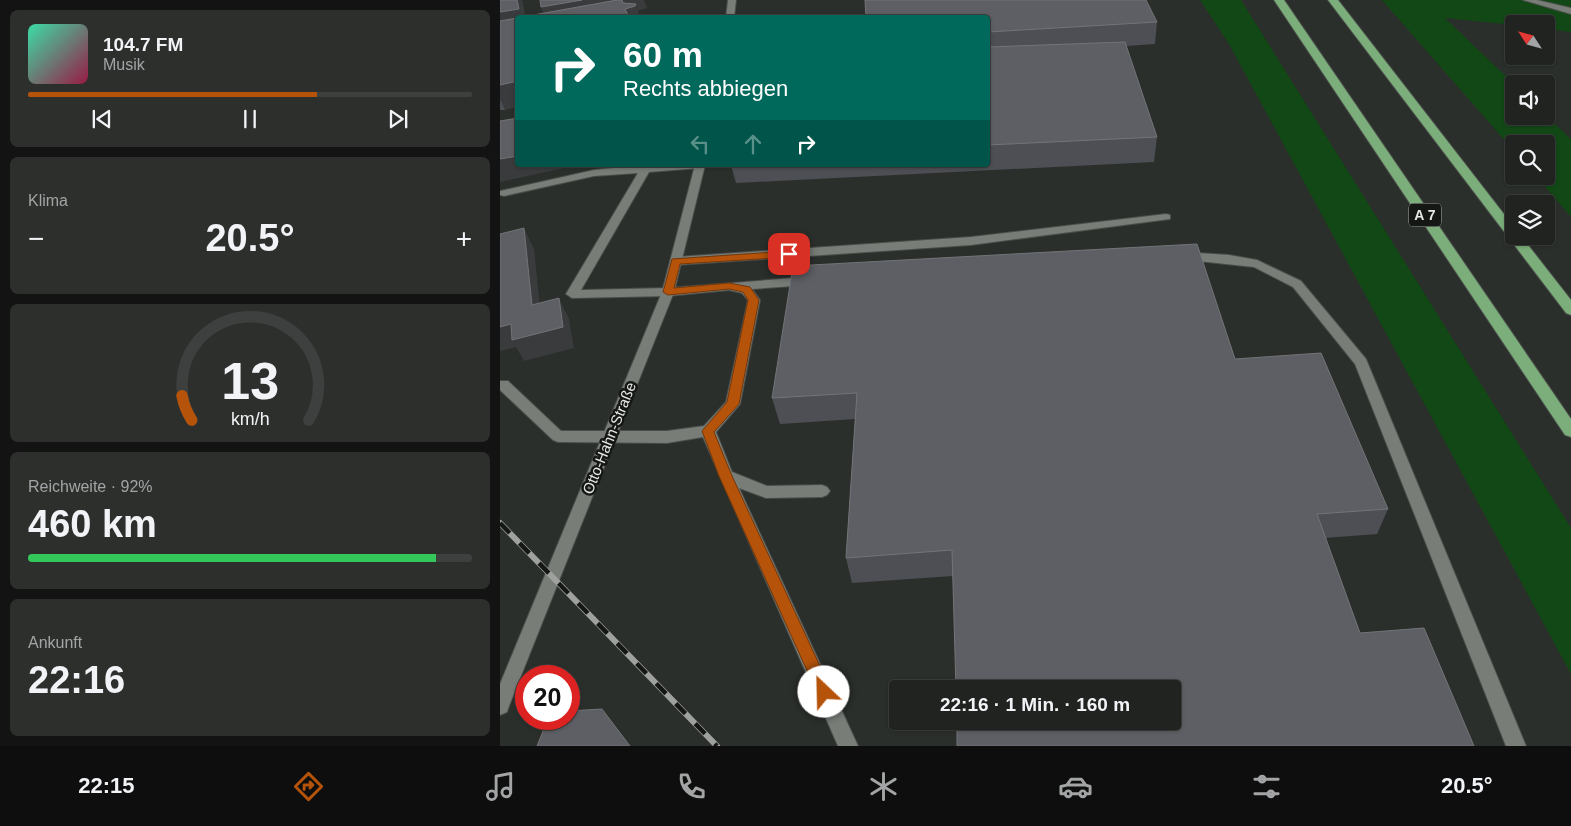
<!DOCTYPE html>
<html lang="de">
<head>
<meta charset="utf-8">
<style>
  body { margin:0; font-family:Helvetica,sans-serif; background:#2d2f2d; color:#f1f3f6; height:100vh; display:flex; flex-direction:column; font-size:19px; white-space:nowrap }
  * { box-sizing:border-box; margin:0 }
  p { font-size:16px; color:#a2a4a5 }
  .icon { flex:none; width:28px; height:28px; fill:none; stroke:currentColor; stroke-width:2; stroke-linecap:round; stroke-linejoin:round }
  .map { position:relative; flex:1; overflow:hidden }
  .side { display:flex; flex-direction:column; gap:10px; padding:10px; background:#121312; width:500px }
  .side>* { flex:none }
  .guide { position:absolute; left:15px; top:15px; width:475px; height:152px; border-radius:5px; box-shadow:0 1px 4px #0004,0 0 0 1px #3d403e; background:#00695c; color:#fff; overflow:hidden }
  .needle { width:32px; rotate:306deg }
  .fabs { position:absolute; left:1005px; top:15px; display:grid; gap:10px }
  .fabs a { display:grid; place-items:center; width:50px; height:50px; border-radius:5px; background:#202320; box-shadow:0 1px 4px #0004,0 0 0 1px #3d403e; font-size:25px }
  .speed { position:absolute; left:15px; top:665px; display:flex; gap:10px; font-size:25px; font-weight:700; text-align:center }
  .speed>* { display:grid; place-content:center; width:65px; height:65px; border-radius:50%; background:#202320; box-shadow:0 1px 4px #0004,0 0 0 1px #3d403e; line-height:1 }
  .speed .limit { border:8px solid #d22; background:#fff; color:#111 }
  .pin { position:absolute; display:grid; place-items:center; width:42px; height:42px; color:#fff; margin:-21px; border-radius:10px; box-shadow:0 2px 8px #0006 }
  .me { position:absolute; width:55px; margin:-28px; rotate:336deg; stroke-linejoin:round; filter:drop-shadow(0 0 4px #0008) }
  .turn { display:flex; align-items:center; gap:18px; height:105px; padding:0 25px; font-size:22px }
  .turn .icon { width:65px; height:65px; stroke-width:2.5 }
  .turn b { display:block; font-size:35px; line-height:42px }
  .lanes { display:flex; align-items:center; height:48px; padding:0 25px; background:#0003; justify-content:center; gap:25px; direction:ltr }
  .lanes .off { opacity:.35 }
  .big { font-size:38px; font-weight:800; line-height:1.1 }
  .side .tile { flex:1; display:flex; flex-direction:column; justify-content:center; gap:8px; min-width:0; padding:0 18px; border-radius:8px; background:#2d2f2d }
  .side .dial { align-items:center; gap:0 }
  .dial svg { height:130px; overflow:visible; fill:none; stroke:#3d403e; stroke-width:7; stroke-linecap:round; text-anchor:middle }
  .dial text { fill:#f1f3f6; stroke:none }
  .song { display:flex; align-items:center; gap:15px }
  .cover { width:60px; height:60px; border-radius:8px; background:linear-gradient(135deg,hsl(160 70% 55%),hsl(340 70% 35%)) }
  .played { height:5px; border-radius:2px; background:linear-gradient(90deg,#b45309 65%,#3d403e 65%) }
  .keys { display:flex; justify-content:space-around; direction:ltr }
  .heat { display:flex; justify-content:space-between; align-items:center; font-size:28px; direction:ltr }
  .charge { height:8px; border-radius:4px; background:linear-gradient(90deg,#34c759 92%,#3d403e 0) }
  .trip { position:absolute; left:389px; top:680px; width:292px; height:50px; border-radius:5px; background:#202320; box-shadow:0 1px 4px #0004,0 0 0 1px #3d403e; font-weight:800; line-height:50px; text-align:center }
  .menu { display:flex; height:80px; justify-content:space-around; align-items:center; background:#0d0e0d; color:#a2a4a5 }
  .menu .icon { width:35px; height:35px }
  .menu .active { color:#b45309 }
  .menu b { font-size:22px; color:#f1f3f6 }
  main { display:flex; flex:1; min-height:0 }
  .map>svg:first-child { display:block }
  .green { fill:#124815 }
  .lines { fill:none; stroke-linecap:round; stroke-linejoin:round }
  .service-casing { stroke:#4a4d4a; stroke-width:2 }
  .minor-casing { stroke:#4a4d4a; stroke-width:2 }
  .motorway-casing { stroke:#4a4d4a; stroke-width:2 }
  .service { fill:#787d78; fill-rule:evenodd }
  .minor { fill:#787d78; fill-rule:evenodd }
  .motorway { fill:#7bae7a; fill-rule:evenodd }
  .rail-casing { stroke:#9ea19e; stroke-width:6 }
  .rail { stroke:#151715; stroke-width:4.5; stroke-dasharray:14; stroke-linecap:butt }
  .wall { fill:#4d4f54 }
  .shaded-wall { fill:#393b3d }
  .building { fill:#5e5f64; stroke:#737478 }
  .route { fill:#b45309; stroke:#753606 }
  .labels { text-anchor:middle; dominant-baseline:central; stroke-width:5; stroke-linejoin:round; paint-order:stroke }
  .shield { fill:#151715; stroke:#a7a9a7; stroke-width:1 }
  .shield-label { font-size:14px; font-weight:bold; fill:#e5e8e5 }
  .street-label { font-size:15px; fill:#e5e8e5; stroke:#151715 }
</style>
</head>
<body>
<main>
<section class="side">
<div class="tile">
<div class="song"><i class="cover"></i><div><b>104.7 FM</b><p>Musik</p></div></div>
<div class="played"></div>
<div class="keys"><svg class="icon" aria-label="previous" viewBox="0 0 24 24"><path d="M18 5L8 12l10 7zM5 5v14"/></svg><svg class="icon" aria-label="pause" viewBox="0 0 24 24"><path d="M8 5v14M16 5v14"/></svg><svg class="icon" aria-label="next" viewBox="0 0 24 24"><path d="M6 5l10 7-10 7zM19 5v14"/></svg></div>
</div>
<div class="tile"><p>Klima</p>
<div class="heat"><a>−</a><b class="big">20.5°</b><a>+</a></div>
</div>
<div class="tile dial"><svg viewBox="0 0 100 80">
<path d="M14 69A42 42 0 1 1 86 69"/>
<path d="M14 69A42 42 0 0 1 8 54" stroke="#b45309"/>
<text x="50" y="56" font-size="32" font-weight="700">13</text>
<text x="50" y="72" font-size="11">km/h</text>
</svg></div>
<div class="tile"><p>Reichweite · 92%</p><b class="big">460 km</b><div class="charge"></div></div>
<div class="tile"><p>Ankunft</p><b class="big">22:16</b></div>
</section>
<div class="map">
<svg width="1071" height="746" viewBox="0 0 1071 746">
  <rect width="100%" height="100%" fill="#2b2f2b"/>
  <g class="green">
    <path d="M 700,0 L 741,0 L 1071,528 L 1071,674 L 729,44 Z"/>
    <path d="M 882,0 L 1071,0 L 1071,32 L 1046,29 L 1046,24 L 1014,25 L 945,18 L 1014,84 L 1014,116 L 1046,116 L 1071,139 L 1071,217 L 1036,176 L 1046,176 L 1046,144 L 1014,144 L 1014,151 Z"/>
  </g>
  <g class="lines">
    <defs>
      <g id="service">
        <path d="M 1023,0 L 1037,0 L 1071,8 L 1071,14 Z"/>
        <path d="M 143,165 L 205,165 L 200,168 L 149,172 L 81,290 L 168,288 L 307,277 L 313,281 L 307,285 L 252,289 L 260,300 L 240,404 L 216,432 L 232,472 L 267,486 L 322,485 L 327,487 L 330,491 L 327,495 L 322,497 L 266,498 L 239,488 L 358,746 L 338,746 L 203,437 L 167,443 L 58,442 L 53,440 L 0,390 L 0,381 L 8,381 L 61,431 L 167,431 L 204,426 L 226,402 L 248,300 L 242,293 L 229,290 L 168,296 L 72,298 L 66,294 L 138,173 L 94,176 L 4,196 L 0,195 L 0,191 L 94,170 Z"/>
        <path d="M 666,214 L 670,215 L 670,219 L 471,245 L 176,265 L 170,261 L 176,257 L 471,237 Z"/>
        <path d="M 683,252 L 729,255 L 757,260 L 801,281 L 866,359 L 1026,746 L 1006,746 L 855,364 L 793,287 L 754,267 L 679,259 L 677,256 Z"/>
      </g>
      <g id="minor">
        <path d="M 228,0 L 236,0 L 234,18 L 226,18 Z"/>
        <path d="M 195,165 L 205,165 L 174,292 L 9,706 L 7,712 L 0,715 L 0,684 L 162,292 Z"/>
      </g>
      <g id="motorway">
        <path d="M 774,0 L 784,0 L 1071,419 L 1071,437 L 1065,435 Z"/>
        <path d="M 828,0 L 838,0 L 1014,227 L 1014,236 L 1021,236 L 1071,300 L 1071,315 L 1066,313 Z"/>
      </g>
    </defs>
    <use href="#service" class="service-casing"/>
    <use href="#minor" class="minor-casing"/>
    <use href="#motorway" class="motorway-casing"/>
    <use href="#service" class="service"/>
    <use href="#minor" class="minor"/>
    <use href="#motorway" class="motorway"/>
    <defs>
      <path id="rail" d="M 0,523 L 217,746"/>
    </defs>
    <use href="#rail" class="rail-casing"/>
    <use href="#rail" class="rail"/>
  </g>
  <g class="wall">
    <path d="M 0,0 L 22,0 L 25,16 L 147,8 L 138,10 L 18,18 L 5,110 L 0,110 Z"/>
    <path d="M 488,18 L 657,22 L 655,44 L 626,46 L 657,137 L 654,162 L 236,183 L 231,165 L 488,165 Z"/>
    <path d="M 735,359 L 888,509 L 877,534 L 825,538 L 860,633 L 974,746 L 453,576 L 352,583 L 346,558 L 355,419 L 280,424 L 272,398 Z"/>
  </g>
  <g class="shaded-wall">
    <path d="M 17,0 L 22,0 L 25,18 L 0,36 L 0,12 Z"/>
    <path d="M 82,0 L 144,0 L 147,8 L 138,10 L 140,18 L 45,18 L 41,7 Z"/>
    <path d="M 18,81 L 18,107 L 5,110 L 0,99 L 0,85 Z"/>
    <path d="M 18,156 L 18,165 L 78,165 L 0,182 L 0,159 Z"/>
    <path d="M 24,228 L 34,249 L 42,326 L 32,305 Z"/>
    <path d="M 59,298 L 69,319 L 74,348 L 24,361 L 16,347 L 0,351 L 0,327 Z"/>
  </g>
  <g class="building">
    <path d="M 0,0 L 17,0 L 19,9 L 0,12 Z"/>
    <path d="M 40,0 L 82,0 L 41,7 Z"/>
    <path d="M 117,0 L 122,0 L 123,3 L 136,4 L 135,6 L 125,9 L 128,15 L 116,18 L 18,18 L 18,81 L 0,85 L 0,21 Z"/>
    <path d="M 365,0 L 646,0 L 657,22 L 488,32 L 488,18 L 366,18 Z"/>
    <path d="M 625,42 L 657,137 L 488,145 L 488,47 Z"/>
    <path d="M 18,118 L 18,156 L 0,159 L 0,121 Z"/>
    <path d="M 24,228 L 32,305 L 59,298 L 63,327 L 12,340 L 11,324 L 0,327 L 0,234 Z"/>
    <path d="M 697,244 L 735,359 L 821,353 L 888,509 L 817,514 L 860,633 L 924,628 L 974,746 L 457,746 L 457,721 L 672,721 L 672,689 L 456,689 L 452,550 L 346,558 L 357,393 L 272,398 L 293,266 Z"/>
    <path d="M 102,709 L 130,746 L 37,746 L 48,719 L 69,719 L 69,711 Z"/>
  </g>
  <path class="route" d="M 289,251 L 292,252 L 292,257 L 180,264 L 174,288 L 229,283 L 250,287 L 259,300 L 239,404 L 214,432 L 232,476 L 332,692 L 329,697 L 324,699 L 319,697 L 219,476 L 202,431 L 227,402 L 248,300 L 243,292 L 229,289 L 168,295 L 163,292 L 172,259 Z"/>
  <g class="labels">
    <rect class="shield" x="909" y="203.5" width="32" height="23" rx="4"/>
    <g class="shield-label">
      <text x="925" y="215">A 7</text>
    </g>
    <g class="street-label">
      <text transform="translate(109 438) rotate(-68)">Otto-Hahn-Straße</text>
    </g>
  </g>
</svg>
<div class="fabs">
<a><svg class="needle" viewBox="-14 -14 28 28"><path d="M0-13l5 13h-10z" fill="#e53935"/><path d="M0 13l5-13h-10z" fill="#a2a4a5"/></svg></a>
<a><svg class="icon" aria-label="sound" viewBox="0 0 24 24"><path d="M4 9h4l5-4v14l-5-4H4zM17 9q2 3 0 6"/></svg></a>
<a><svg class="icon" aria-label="search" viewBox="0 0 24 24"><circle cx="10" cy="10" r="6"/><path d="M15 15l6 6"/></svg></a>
<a><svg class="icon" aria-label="layers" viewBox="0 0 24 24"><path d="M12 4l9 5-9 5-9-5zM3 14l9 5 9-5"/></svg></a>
</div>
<div class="speed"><div class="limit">20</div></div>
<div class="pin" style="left:289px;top:254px;background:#d93025"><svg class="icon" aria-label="arrive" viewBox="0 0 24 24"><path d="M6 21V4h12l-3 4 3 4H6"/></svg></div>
<svg class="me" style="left:324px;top:692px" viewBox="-20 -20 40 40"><circle r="19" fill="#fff"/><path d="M0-13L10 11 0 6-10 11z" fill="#b45309"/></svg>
<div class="trip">22:16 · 1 Min. · 160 m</div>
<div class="guide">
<div class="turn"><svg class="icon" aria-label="right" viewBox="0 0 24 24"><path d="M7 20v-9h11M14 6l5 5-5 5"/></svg><div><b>60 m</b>Rechts abbiegen</div></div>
<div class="lanes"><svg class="icon off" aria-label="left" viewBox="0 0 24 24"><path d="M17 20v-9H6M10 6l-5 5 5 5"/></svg><svg class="icon off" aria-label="ahead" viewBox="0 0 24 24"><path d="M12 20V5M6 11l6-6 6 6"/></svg><svg class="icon" aria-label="right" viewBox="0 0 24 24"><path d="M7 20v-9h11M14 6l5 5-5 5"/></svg></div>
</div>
</div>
</main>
<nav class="menu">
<b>22:15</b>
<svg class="icon active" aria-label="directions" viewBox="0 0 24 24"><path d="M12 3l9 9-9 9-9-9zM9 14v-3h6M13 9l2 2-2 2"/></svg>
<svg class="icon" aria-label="music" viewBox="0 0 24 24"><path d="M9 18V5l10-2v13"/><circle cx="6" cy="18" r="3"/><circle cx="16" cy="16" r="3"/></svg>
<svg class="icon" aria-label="phone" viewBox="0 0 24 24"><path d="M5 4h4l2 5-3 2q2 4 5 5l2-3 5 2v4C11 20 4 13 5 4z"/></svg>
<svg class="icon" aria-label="climate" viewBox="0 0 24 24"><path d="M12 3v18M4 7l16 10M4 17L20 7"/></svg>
<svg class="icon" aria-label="car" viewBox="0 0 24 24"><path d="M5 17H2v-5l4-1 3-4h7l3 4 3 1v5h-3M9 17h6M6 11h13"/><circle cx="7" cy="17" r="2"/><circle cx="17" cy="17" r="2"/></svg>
<svg class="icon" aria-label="filters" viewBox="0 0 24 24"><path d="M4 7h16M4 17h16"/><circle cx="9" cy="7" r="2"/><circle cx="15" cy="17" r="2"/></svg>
<b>20.5°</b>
</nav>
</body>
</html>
